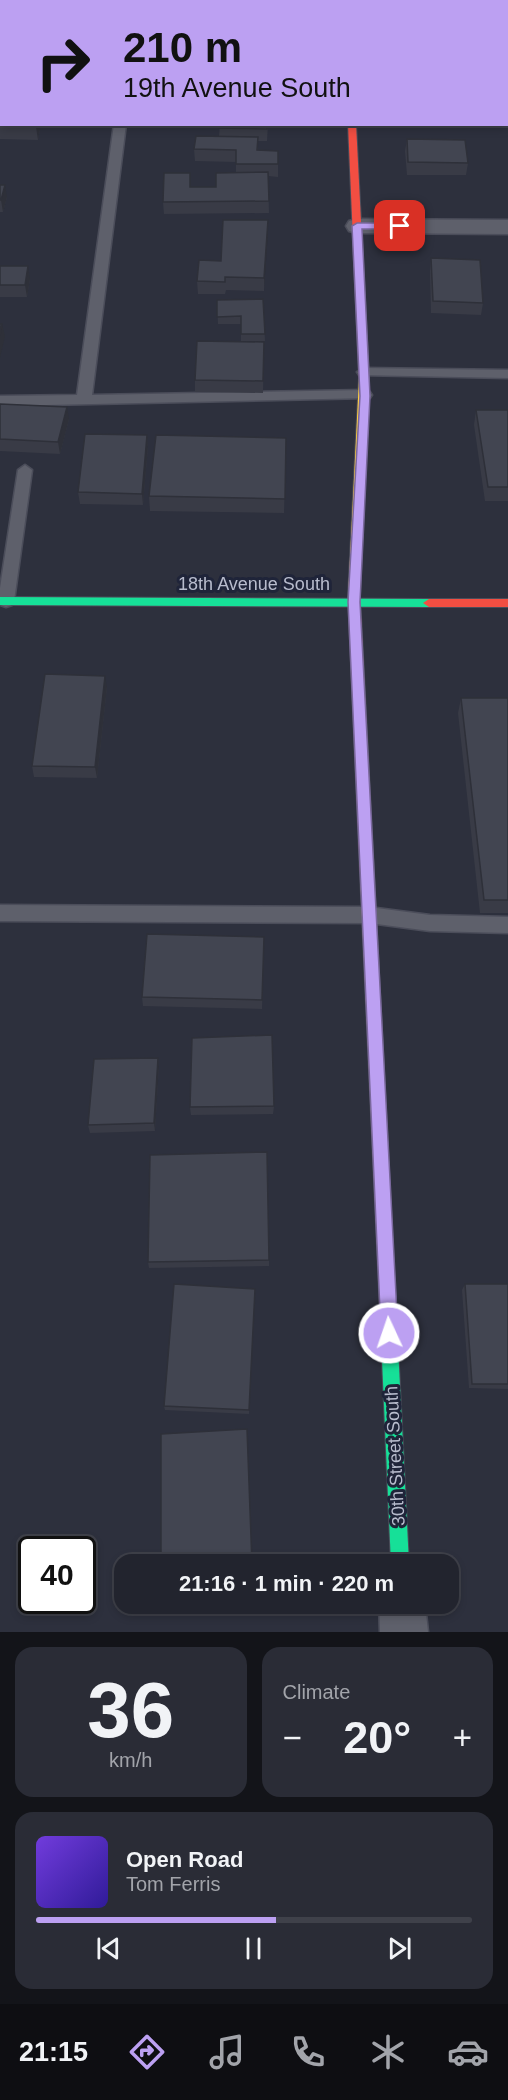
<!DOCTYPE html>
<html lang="en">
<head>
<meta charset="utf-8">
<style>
  body { margin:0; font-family:Helvetica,sans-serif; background:#2a2c36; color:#f1f3f6; height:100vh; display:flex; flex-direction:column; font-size:22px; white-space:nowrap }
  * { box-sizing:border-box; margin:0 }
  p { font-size:20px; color:#a2a4aa }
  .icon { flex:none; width:33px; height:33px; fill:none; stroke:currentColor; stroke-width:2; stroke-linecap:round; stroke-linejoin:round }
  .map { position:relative; height:1632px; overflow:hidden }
  .panel { display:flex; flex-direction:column; gap:15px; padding:15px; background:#131419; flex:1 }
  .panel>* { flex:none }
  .hud { position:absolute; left:0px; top:0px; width:508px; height:126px; box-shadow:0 3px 9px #0003,0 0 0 2px #3f414a; background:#bca0f2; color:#111; overflow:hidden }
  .speed { position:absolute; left:18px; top:1536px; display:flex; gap:12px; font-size:30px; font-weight:700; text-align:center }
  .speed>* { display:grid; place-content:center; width:78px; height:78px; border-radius:50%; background:#22242e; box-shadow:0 3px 9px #0003,0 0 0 2px #3f414a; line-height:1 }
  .speed .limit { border:3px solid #111; border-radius:9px; background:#fff; color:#111 }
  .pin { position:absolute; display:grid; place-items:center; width:51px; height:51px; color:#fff; margin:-26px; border-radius:12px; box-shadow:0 3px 9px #0006 }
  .me { position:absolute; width:66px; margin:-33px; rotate:357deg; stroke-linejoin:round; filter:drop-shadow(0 0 4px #0008) }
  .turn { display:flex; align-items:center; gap:21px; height:126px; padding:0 24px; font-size:27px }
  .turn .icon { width:78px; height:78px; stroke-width:2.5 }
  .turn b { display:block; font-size:42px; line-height:51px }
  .big { font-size:45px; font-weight:700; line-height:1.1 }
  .panel .tile { flex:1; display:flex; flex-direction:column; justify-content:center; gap:9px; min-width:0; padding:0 21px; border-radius:18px; background:#2a2c36 }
  .panel .dial { align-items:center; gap:0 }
  .dial b { font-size:78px; line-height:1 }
  .song { display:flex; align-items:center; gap:18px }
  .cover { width:72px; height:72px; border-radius:9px; background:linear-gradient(135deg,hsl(260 70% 55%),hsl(250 70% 35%)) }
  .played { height:6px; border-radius:3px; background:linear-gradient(90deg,#bca0f2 55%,#3f414a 55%) }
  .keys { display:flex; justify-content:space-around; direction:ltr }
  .heat { display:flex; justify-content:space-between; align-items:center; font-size:33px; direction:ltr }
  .panel .tiles { flex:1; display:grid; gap:15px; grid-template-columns:1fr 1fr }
  .tile:last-child { grid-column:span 2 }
  .trip { position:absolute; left:114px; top:1554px; width:345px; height:60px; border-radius:18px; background:#22242e; box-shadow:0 3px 9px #0003,0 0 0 2px #3f414a; font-weight:700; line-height:60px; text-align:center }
  .menu { display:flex; height:96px; justify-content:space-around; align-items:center; background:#0e0e12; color:#a2a4aa }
  .menu .icon { width:42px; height:42px }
  .menu .current { color:#bca0f2 }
  .menu b { font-size:27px; color:#f1f3f6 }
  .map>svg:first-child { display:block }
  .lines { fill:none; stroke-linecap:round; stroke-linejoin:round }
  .lane-casing { stroke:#4b4d5a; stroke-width:3 }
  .street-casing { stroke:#4b4d5a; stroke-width:3 }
  .fast-casing { stroke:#4b4d5a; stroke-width:2 }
  .slow-casing { stroke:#4b4d5a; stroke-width:2 }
  .jam-casing { stroke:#4b4d5a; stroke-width:2 }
  .lane { fill:#5e606b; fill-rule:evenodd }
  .street { fill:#5e606b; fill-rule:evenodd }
  .fast { fill:#16e098; fill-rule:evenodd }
  .slow { fill:#ffcf43; fill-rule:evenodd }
  .jam { fill:#f24e42; fill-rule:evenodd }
  .wall { fill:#393b46 }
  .shaded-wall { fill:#2e3039 }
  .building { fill:#424551; stroke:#2e3039; stroke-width:1.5 }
  .route { fill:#bca0f2; stroke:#7a689d; stroke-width:1.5 }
  .labels { text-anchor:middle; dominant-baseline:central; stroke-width:6; stroke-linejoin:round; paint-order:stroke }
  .street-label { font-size:18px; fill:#b8bccd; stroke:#1f2439 }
</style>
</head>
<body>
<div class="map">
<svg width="508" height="1632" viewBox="0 0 508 1632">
  <rect width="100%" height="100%" fill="#2d303d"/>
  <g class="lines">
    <defs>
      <g id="lane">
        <rect x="131" y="0" width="10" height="2"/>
        <rect x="507" y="99" width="1" height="6"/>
        <path d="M 114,124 L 126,124 L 92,395 L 365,390 L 370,392 L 372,395 L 370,398 L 0,406 L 0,396 L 77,395 Z"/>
        <path d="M 364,368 L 508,370 L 508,378 L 359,375 L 357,372 Z"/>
        <path d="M 25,465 L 32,470 L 14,601 L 12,605 L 6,607 L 0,605 L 0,588 L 18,470 Z"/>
        <path d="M 0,905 L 369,907 L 430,915 L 508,917 L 508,933 L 430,931 L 369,923 L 0,921 Z"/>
      </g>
      <g id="street">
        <rect x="337" y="0" width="18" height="2"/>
        <path d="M 357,219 L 508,220 L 508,234 L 357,233 L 349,231 L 346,226 L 349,221 Z"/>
        <path d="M 379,1604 L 425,1604 L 428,1632 L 380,1632 Z"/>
      </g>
      <g id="fast">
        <path d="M 0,597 L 429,599 L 435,603 L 429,607 L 0,605 Z"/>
        <path d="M 386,1260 L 392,1262 L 394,1268 L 409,1564 L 391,1564 L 378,1268 L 380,1262 Z"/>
      </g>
      <g id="slow">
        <path d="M 364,375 L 369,378 L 360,597 L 354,601 L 348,597 L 359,378 Z"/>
        <path d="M 367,867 L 372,869 L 374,873 L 394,1268 L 392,1274 L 386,1276 L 380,1274 L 378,1268 L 360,873 L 362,869 Z"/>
      </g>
      <g id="jam">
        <path d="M 348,124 L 356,124 L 369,378 L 364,381 L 359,378 Z"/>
        <path d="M 354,593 L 360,597 L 374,873 L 372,877 L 367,879 L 362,877 L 360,873 L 348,597 Z"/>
        <path d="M 429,599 L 508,599 L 508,607 L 429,607 L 423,603 Z"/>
      </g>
    </defs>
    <use href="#lane" class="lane-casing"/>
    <use href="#street" class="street-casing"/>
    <use href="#fast" class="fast-casing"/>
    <use href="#slow" class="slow-casing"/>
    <use href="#jam" class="jam-casing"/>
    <use href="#lane" class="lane"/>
    <use href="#street" class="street"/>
    <use href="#fast" class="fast"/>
    <use href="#slow" class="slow"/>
    <use href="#jam" class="jam"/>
  </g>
  <g class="wall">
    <path d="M 0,0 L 63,0 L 63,2 L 2,2 L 2,41 L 0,41 Z"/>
    <path d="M 0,96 L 2,124 L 41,124 L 38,140 L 0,139 Z"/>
    <path d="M 220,124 L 268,124 L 267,141 L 258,141 L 258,150 L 278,151 L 278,177 L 268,176 L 269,213 L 164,214 L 163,202 L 191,187 L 216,187 L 236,172 L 236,162 L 195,161 L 194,149 L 219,136 Z"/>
    <path d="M 407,139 L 468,163 L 466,175 L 407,175 L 405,151 Z"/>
    <path d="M 0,185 L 7,197 L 3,212 L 0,212 Z"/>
    <path d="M 268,220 L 264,291 L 226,290 L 225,294 L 198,294 L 197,281 Z"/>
    <path d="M 431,258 L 483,303 L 481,315 L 431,313 L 430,271 Z"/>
    <path d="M 0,266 L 30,279 L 27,297 L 0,297 Z"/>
    <path d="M 263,299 L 265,341 L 241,341 L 241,324 L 218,324 L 217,300 Z"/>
    <path d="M 264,342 L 263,393 L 195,392 L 195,380 Z"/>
    <path d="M 0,404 L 69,419 L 60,454 L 0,451 Z"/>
    <path d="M 476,410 L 508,410 L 508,501 L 485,501 L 474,425 Z"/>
    <path d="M 147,435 L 148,447 L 143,505 L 80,504 L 78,492 Z"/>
    <path d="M 286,438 L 284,513 L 150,511 L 149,496 Z"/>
    <path d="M 107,687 L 97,778 L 34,777 L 32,766 Z"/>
    <path d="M 461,698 L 508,698 L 508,913 L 480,913 L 458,713 Z"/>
    <path d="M 264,937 L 262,1009 L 143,1006 L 142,997 Z"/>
    <path d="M 158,1058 L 159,1066 L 155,1131 L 90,1133 L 88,1125 Z"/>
    <path d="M 274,1106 L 273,1114 L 191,1115 L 190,1107 Z"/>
    <path d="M 269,1260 L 269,1266 L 149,1268 L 148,1262 Z"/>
    <path d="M 465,1284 L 508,1284 L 508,1389 L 469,1388 L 462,1290 Z"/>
    <path d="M 255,1289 L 249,1414 L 165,1410 L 164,1406 Z"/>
  </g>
  <g class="shaded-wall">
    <path d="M 37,124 L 41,124 L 38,140 L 36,127 Z"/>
    <path d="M 5,185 L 7,197 L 3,212 L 1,200 Z"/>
    <path d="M 268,220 L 268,233 L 264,291 L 264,278 Z"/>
    <path d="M 28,266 L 30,279 L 27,297 L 25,285 Z"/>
    <path d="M 2,324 L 5,336 L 0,358 L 0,335 Z"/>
    <path d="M 67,407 L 69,419 L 60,454 L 58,442 Z"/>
    <path d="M 147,435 L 148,447 L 143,505 L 142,494 Z"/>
    <path d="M 105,676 L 107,687 L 97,778 L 95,767 Z"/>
    <path d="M 158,1058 L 159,1066 L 155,1131 L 154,1123 Z"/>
  </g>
  <g class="building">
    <rect x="226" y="0" width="58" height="2"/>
    <rect x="0" y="10" width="2" height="19"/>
    <rect x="507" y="38" width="1" height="16"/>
    <rect x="0" y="46" width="2" height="20"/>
    <path d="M 0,96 L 2,96 L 2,124 L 37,124 L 36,127 L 0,127 Z"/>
    <path d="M 220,124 L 267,124 L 267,129 L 219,128 Z"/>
    <path d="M 196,136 L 258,137 L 257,150 L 278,151 L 278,164 L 236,164 L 236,150 L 194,149 Z"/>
    <path d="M 407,139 L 465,140 L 468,163 L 408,162 Z"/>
    <path d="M 268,172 L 269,201 L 163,202 L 164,173 L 190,173 L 190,187 L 216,187 L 216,173 Z"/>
    <path d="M 0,185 L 5,185 L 1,200 L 0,200 Z"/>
    <path d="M 223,220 L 268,220 L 264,278 L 225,277 L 225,282 L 197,281 L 199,260 L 221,261 Z"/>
    <path d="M 431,258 L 480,260 L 483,303 L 433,301 Z"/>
    <path d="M 0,266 L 28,266 L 25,285 L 0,285 Z"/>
    <path d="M 263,299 L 265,334 L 241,334 L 241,316 L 217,317 L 217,300 Z"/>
    <path d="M 0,324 L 2,324 L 0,335 Z"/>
    <path d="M 197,341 L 264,342 L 263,381 L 195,380 Z"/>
    <path d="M 0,404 L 67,407 L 58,442 L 0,439 Z"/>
    <path d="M 476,410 L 508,410 L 508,487 L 488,487 Z"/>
    <path d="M 85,434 L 147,435 L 142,494 L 78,492 Z"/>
    <path d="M 156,435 L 286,438 L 285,499 L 149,496 Z"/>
    <path d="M 45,674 L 105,676 L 95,767 L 32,766 Z"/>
    <path d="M 461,698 L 508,698 L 508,900 L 484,900 Z"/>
    <path d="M 147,934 L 264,937 L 262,1000 L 142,997 Z"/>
    <path d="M 272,1035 L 274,1106 L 190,1107 L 192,1038 Z"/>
    <path d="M 158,1058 L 154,1123 L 88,1125 L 94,1059 Z"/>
    <path d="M 267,1152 L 269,1260 L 148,1262 L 150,1155 Z"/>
    <path d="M 174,1284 L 255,1289 L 249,1410 L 164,1406 Z"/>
    <path d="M 465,1284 L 508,1284 L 508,1384 L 472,1384 Z"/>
    <path d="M 247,1429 L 252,1564 L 161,1564 L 161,1434 Z"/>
  </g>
  <path class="route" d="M 357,223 L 400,223 L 405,226 L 400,229 L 362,229 L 370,396 L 360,602 L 398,1333 L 395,1339 L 389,1341 L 383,1339 L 381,1333 L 348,602 L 360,396 L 352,226 Z"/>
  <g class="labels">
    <g class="street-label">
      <text x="254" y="584">18th Avenue South</text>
      <text transform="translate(395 1456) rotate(-93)">30th Street South</text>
    </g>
  </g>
</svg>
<div class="speed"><div class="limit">40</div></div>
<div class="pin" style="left:400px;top:226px;background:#d93025"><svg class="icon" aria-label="arrive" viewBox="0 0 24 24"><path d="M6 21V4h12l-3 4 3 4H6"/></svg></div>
<svg class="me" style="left:389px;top:1333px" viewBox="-20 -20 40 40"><circle r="17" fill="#bca0f2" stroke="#fff" stroke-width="3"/><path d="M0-11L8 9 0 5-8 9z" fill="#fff"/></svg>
<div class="trip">21:16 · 1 min · 220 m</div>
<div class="hud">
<div class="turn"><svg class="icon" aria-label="right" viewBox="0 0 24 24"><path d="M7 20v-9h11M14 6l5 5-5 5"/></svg><div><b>210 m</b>19th Avenue South</div></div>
</div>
</div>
<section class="panel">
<div class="tiles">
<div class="tile dial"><b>36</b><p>km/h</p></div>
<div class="tile"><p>Climate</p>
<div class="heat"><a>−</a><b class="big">20°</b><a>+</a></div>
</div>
<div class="tile">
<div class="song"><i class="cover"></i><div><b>Open Road</b><p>Tom Ferris</p></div></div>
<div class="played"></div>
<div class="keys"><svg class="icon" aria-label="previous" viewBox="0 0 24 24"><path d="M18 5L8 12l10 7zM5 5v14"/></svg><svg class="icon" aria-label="pause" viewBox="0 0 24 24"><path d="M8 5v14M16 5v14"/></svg><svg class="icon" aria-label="next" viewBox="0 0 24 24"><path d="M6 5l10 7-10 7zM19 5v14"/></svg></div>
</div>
</div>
</section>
<nav class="menu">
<b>21:15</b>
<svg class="icon current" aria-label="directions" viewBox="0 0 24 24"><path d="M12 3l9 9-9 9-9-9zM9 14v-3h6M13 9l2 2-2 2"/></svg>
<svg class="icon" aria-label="music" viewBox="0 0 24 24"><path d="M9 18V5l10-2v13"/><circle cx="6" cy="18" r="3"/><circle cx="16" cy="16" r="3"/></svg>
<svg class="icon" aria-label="phone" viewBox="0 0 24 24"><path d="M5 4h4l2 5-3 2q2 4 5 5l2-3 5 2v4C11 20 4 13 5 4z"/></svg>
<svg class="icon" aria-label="climate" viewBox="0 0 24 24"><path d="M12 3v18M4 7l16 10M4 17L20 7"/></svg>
<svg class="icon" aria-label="car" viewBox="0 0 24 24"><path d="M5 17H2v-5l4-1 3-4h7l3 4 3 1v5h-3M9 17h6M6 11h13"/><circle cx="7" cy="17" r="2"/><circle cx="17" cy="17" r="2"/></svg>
</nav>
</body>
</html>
